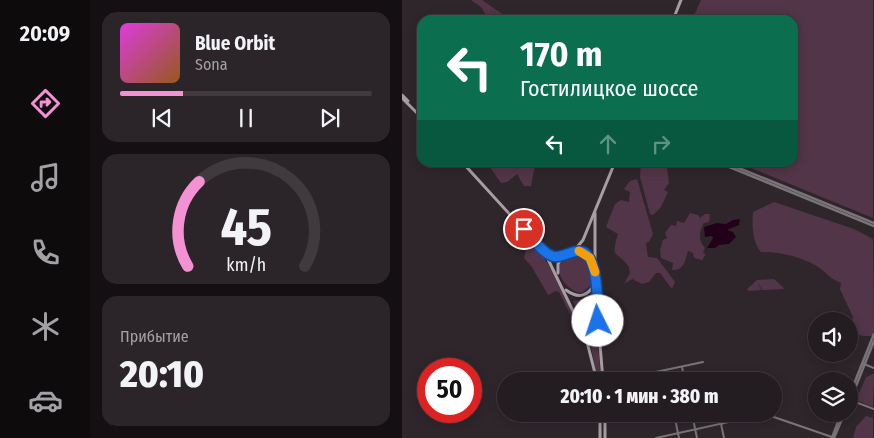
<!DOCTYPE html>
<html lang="ru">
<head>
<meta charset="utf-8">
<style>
  body { margin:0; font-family:"Fira Sans Condensed",sans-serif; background:#2b252a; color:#f1f3f6; height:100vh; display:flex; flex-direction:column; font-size:19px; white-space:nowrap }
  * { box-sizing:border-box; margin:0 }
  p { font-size:16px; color:#a3a1a5 }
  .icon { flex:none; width:28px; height:28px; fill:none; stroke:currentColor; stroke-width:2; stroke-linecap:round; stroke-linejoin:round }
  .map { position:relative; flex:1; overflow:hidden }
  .panel { display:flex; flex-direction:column; gap:12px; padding:12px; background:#130f12; width:312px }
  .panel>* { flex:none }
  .hud { position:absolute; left:15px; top:15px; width:381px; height:152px; border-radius:15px; box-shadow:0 2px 12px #0003,0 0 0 1px #403a3f; background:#0b6e4f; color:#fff; overflow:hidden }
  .buttons { position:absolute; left:406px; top:312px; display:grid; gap:10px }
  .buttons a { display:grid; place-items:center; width:50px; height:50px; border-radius:50%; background:#231c21; box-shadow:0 2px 12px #0003,0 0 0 1px #403a3f; font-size:25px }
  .speed { position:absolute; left:15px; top:358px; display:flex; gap:10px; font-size:25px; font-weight:700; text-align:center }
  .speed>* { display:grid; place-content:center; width:65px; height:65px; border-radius:50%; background:#231c21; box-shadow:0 2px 12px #0003,0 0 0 1px #403a3f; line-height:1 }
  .speed .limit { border:8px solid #d22; background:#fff; color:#111 }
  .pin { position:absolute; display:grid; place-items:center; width:42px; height:42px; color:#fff; margin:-21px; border:2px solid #fff; border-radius:50%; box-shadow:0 1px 5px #0007 }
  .me { position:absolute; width:55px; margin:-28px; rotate:356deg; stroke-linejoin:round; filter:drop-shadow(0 0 4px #0008) }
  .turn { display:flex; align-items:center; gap:18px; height:105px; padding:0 20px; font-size:22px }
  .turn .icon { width:65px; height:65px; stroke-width:2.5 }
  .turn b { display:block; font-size:35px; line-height:42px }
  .lanes { display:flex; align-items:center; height:48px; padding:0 20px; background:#0003; justify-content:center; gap:25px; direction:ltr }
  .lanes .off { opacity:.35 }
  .big { font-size:38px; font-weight:800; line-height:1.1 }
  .panel .card { flex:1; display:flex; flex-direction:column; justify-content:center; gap:8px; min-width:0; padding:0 18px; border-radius:15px; background:#2b252a }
  .panel .dial { align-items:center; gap:0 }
  .dial svg { height:130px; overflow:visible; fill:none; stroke:#403a3f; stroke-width:7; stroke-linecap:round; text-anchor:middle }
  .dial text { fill:#f1f3f6; stroke:none }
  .song { display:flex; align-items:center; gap:15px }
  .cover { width:60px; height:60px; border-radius:8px; background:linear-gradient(135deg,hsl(300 70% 55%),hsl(30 70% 35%)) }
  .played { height:5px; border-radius:2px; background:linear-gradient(90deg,#f491d4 25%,#403a3f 25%) }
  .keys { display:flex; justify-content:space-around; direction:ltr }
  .trip { position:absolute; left:95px; top:372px; width:285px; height:50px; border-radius:25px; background:#231c21; box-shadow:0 2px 12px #0003,0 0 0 1px #403a3f; font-weight:800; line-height:50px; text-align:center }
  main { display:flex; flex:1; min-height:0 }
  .tabs { display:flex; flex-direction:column; width:90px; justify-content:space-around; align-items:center; background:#0e0b0d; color:#a3a1a5 }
  .tabs .icon { width:35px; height:35px }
  .tabs .active { color:#f491d4 }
  .tabs b { font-size:22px; color:#f1f3f6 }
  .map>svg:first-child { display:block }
  .green { fill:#523548 }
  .water { fill:#230019 }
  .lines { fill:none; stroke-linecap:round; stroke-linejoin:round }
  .minor { stroke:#797477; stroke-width:2 }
  .tertiary { stroke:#797477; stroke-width:2.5 }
  .secondary { stroke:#a79ea3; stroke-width:3 }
  .route-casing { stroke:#114b97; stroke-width:12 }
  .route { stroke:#1a73e8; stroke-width:9 }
  .slow { stroke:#f59e0b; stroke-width:9 }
</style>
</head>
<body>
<main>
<nav class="tabs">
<b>20:09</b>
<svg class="icon active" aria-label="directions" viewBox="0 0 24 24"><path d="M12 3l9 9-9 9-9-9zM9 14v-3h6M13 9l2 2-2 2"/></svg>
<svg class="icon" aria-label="music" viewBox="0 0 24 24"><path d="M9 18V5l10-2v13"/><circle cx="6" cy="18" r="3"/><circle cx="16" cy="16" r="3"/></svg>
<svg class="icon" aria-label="phone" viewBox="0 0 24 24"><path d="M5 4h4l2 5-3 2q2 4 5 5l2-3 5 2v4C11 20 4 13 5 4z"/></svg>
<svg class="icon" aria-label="climate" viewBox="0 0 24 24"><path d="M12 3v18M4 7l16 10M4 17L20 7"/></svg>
<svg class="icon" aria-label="car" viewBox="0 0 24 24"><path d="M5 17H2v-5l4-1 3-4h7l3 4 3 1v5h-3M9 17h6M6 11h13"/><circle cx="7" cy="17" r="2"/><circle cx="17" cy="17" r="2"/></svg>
</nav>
<section class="panel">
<div class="card">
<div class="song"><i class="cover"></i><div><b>Blue Orbit</b><p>Sona</p></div></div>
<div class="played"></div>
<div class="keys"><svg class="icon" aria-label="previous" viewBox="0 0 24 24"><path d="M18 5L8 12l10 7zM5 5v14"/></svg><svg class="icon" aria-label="pause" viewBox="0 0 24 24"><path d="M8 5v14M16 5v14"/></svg><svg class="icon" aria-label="next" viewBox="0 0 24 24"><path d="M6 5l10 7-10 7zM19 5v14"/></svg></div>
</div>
<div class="card dial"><svg viewBox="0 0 100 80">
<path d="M14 69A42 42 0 1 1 86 69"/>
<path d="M14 69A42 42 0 0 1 21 17" stroke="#f491d4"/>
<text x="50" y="56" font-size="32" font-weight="700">45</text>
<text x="50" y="72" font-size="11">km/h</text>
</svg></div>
<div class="card"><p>Прибытие</p><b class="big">20:10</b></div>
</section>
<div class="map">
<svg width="472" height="438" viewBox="0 0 472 438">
  <rect width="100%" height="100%" fill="#2f262c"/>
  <g class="green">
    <path d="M 69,0 L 80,0 L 109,20 L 87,20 L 79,7 Z"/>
    <path d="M 299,0 L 471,0 L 471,218 L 337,163 L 391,162 L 391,105 L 396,92 L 391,89 L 391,20 L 290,20 Z"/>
    <path d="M 85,163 L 136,163 L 132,170 L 129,186 L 122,186 L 115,174 L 105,182 L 99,183 Z"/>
    <path d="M 239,163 L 261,163 L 265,168 L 267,183 L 262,190 L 266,192 L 259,207 L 251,215 L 248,214 L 238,177 Z"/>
    <path d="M 235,179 L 251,234 L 247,242 L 244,243 L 246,257 L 255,258 L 273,282 L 270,289 L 258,273 L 254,273 L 247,282 L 240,284 L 230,279 L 222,284 L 228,273 L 227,267 C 215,250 208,260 216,234 L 204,227 L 213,204 L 219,200 L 227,202 L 228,192 L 222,189 L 228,181 Z"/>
    <path d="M 372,202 L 452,229 L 471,239 L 472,331 L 470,336 L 460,336 L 448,331 L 451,317 L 438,289 L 439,283 C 428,279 423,271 413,265 C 396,256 378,252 359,252 C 350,242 350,224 351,212 Z"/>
    <path d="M 288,213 L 296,215 L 298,218 L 303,214 L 308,214 L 307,222 L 302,223 C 297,231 296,241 303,248 L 301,253 L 304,254 L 300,260 L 292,258 L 291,253 L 286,251 C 283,260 283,270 270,270 L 271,263 L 259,258 L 258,250 L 261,240 L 265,238 L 263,233 L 269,225 L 274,226 L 275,221 L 282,223 Z"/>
    <path d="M 129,243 C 144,254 178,317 179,336 L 157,292 L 154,291 L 146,295 L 130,267 L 122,258 L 125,245 Z"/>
    <path d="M 173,255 L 181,256 L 188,264 L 188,286 L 180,293 C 168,293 152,275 159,263 C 162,258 168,257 173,255 Z"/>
    <path d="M 372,279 L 383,289 L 360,290 L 355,281 L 359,290 L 347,291 L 345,289 L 355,280 Z"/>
    <path d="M 192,294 L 199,381 L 196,381 L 189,347 L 171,301 L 182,299 Z"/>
    <path d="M 471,374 L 472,374 L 471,407 L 454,400 L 464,377 Z"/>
    <path d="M 464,416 L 471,418 L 471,438 L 451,438 L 454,427 Z"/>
  </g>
  <path class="water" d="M 338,219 L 337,225 L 325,230 L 331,232 L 334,237 L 327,244 L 317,245 L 313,248 L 305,248 L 311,238 L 310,236 L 303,237 L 302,227 L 315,223 L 324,224 L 331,220 Z"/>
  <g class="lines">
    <g class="minor">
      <path d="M 462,364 L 472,368"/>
      <path d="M 280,367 L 283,381"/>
      <path d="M 262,371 L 265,381"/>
      <path d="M 211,381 L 301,362"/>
      <path d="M 313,381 L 314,379"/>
      <path d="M 448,400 L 472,409"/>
      <path d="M 272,414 L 277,438"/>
      <path d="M 290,414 L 295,438"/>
      <path d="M 319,414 L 320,424"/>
      <path d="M 319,424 L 322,438"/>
      <path d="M 254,438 L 363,414 L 430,437"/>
    </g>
    <g class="tertiary">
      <path d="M 315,162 L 472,226"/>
      <path d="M 322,162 L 472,223"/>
      <path d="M 448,394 L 472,334"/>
      <path d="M 448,401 L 472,341"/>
      <path d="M 430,438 L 439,414"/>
      <path d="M 432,438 L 442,414"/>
    </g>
    <g class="secondary">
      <path d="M 271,20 L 279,0"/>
      <path d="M 0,95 L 6,101"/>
      <path d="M 0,98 L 20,118"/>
      <path d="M 60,162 L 143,253 L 184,338 L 195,381"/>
      <path d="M 193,213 L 193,283 L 201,381"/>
      <path d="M 171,252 L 181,240 L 213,162"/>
      <path d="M 145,253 C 163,262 180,241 191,264"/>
      <path d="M 156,273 L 156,264 L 161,256"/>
      <path d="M 164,290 C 176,299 186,297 193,283"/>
      <path d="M 198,414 L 198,438"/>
      <path d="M 203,414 L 203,438"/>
    </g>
  </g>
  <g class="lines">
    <defs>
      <path id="route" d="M 122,229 C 130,237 139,252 150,256 C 159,259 168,251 177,251 C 198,252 195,306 196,321"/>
    </defs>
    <use href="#route" class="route-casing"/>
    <use href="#route" class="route"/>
    <path class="slow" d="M 177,251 L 188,258 L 193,272"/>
  </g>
</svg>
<div class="buttons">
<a><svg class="icon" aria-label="sound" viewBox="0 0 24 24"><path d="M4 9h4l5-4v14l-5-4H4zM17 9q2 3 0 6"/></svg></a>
<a><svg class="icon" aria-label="layers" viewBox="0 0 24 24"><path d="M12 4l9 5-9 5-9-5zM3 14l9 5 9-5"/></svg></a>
</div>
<div class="speed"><div class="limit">50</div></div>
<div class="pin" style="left:122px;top:229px;background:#d93025"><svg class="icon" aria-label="arrive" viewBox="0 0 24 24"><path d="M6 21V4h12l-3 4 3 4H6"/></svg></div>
<svg class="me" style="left:196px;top:321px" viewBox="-20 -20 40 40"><circle r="19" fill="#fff"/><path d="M0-13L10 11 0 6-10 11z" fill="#1a73e8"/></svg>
<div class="trip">20:10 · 1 мин · 380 m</div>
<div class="hud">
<div class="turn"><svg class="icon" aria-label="left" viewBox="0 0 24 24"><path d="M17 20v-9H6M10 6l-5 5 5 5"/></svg><div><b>170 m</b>Гостилицкое шоссе</div></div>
<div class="lanes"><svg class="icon" aria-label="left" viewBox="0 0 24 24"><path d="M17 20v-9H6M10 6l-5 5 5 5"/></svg><svg class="icon off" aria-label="ahead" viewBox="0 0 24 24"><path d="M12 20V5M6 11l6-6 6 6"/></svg><svg class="icon off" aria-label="right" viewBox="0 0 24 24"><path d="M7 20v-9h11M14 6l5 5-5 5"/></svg></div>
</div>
</div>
</main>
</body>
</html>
